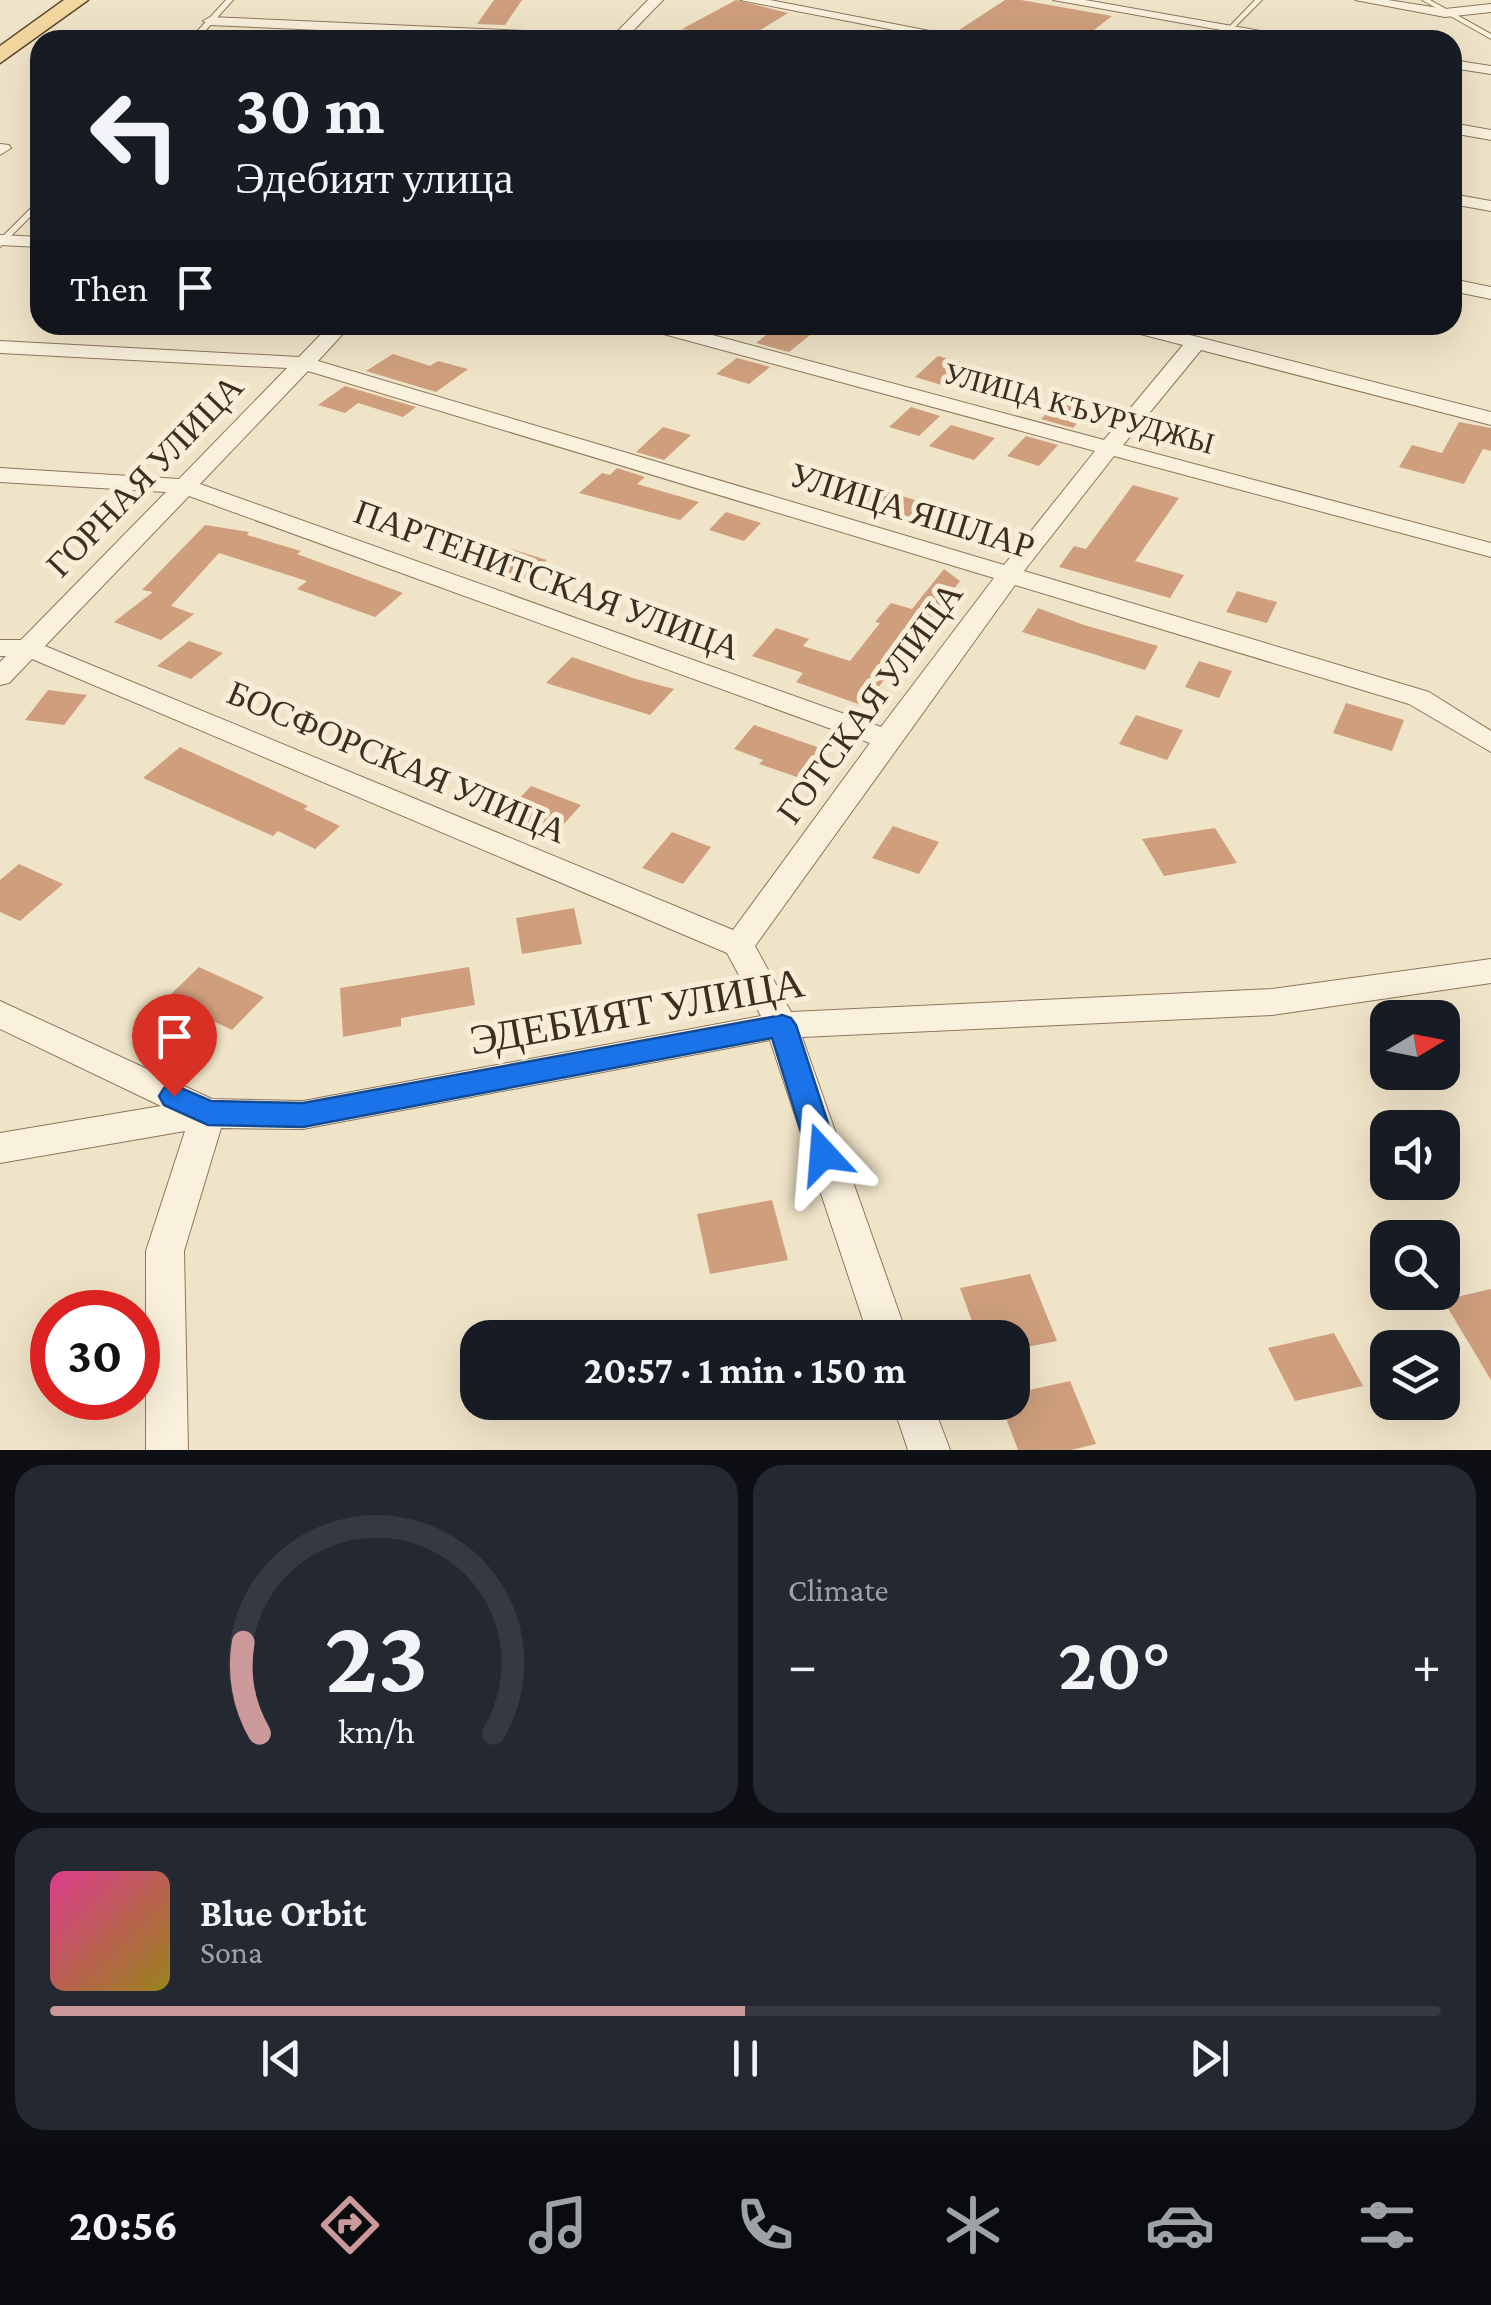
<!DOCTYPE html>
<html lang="en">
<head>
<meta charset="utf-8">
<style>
  body { margin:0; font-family:"Crimson Pro",serif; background:#242831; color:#f1f3f6; height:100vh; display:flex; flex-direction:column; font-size:38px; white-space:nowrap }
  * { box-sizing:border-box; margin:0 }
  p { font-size:32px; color:#9ea1a6 }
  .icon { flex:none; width:55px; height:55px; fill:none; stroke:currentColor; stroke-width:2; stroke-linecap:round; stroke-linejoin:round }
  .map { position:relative; height:1450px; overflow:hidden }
  .details { display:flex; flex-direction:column; gap:15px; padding:15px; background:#0d0f14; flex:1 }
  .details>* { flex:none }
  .top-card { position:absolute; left:30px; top:30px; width:1432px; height:305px; border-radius:30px; box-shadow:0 10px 40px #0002; background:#171b24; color:#f1f3f6; overflow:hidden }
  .needle { width:65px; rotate:80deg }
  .controls { position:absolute; left:1370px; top:1000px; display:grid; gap:20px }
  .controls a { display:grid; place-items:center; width:90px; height:90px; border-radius:20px; background:#171b24; box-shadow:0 10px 40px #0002; font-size:50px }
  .speed { position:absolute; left:30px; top:1290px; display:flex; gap:20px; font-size:50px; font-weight:700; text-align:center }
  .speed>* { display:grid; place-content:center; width:130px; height:130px; border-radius:50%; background:#171b24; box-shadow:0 10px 40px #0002; line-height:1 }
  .speed .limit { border:15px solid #d22; background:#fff; color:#111 }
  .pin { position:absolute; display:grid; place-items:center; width:85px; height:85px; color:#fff; margin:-102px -42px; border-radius:50% 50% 50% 0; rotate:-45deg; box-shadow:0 0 10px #0007 }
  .pin .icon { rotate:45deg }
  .me { position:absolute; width:110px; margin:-55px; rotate:341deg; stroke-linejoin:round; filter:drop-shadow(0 0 8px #0008) }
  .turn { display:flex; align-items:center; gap:35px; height:210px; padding:0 40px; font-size:45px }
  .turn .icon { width:130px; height:130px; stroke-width:2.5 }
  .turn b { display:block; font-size:70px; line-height:85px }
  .then { display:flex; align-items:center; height:95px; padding:0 40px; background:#0003; gap:20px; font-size:38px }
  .big { font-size:75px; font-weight:700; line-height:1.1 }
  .details .widget { flex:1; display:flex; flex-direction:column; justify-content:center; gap:15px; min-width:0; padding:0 35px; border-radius:30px; background:#242831 }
  .details .dial { align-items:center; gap:0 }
  .dial svg { height:260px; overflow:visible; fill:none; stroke:#363941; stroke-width:7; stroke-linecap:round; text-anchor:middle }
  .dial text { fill:#f1f3f6; stroke:none }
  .song { display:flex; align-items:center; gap:30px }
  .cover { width:120px; height:120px; border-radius:15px; background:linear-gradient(135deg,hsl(330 70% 55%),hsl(50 70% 35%)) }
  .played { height:10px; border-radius:5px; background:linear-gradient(90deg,#cc999b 50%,#363941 50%) }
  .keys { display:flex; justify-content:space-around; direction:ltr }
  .heat { display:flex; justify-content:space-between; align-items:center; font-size:55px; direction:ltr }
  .details .tiles { flex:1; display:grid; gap:15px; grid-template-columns:1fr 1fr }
  .widget:last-child { grid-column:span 2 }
  .trip { position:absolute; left:460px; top:1320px; width:570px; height:100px; border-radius:30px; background:#171b24; box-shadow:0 10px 40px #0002; font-weight:700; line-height:100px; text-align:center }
  .tabs { display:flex; height:160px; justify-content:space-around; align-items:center; background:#090b0e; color:#9ea1a6 }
  .tabs .icon { width:70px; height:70px }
  .tabs .on { color:#cc999b }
  .tabs b { font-size:45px; color:#f1f3f6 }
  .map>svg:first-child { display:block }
  .building { fill:#cf9f7d }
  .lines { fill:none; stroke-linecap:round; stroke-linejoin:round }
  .lane-casing { stroke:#8d765c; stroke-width:2 }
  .street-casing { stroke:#8d765c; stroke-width:2 }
  .primary-casing { stroke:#5b4430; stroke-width:3 }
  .lane { fill:#faf1dc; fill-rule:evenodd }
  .street { fill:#faf1dc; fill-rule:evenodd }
  .primary { fill:#f3d9a0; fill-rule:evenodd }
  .route { fill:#1a73e8; stroke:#114b97; stroke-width:2.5 }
  .labels { text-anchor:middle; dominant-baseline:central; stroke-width:10; stroke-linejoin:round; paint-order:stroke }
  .far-street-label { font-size:30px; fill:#3d2e20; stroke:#f7eed8 }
  .street-label { font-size:35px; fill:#3d2e20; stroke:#f7eed8 }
  .near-street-label { font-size:42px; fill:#3d2e20; stroke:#f7eed8 }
</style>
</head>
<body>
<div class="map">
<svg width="1491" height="1450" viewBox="0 0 1491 1450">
  <rect width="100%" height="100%" fill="#f0e4c8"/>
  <g class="building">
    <path d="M 494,0 L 522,0 L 505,25 L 477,24 Z"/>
    <path d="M 736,0 L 788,13 L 744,40 L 682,29 Z"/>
    <path d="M 1005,0 L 1021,0 L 1112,16 L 1081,40 L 980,40 L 956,32 Z"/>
    <path d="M 778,326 L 810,335 L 789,352 L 756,343 Z"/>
    <path d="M 393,354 L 430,366 L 438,361 L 468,369 L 436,392 L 366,371 Z"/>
    <path d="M 938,356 L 968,364 L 945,386 L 915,377 Z"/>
    <path d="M 737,358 L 770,367 L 749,384 L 716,374 Z"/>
    <path d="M 345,386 L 416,407 L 403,417 L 358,403 L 345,413 L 318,405 Z"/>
    <path d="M 1062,397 L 1093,406 L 1073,428 L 1041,419 Z"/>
    <path d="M 911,407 L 940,416 L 919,436 L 889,427 Z"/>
    <path d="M 1459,422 L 1491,428 L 1491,451 L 1483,449 L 1464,484 L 1399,467 L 1412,445 L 1442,453 Z"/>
    <path d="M 951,425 L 995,438 L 974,460 L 929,446 Z"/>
    <path d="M 663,427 L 691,435 L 664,460 L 636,452 Z"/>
    <path d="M 1026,436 L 1058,445 L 1039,466 L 1007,456 Z"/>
    <path d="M 617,468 L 645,477 L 637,484 L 699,502 L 680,520 L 579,493 L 602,473 L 610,475 Z"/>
    <path d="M 853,482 L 922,502 L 906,520 L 848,500 Z"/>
    <path d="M 1133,485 L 1179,498 L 1135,561 L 1184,575 L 1170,598 L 1059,567 L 1074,546 L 1086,549 Z"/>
    <path d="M 726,512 L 761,523 L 744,541 L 709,530 Z"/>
    <path d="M 205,525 L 249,532 L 247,535 L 301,551 L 297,554 L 403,593 L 375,617 L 297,589 L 307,581 L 219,553 L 171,606 L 194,614 L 161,640 L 114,622 L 153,592 L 142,590 Z"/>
    <path d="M 511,549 L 547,560 L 526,579 L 490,568 Z"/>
    <path d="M 944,569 L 960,581 L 864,706 L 796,682 L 803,673 L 752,656 L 776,628 L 809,639 L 803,646 L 850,661 L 880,623 L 875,622 L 891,603 L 912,609 Z"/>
    <path d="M 1237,591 L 1277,602 L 1267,623 L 1226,612 Z"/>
    <path d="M 1038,608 L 1084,625 L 1158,646 L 1145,670 L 1022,632 Z"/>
    <path d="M 189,641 L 223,653 L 191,679 L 157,666 Z"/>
    <path d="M 572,657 L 636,679 L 674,689 L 650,715 L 546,683 Z"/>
    <path d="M 1199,661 L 1232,671 L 1219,698 L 1185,687 Z"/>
    <path d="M 48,690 L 87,695 L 64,725 L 25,720 Z"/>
    <path d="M 1346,703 L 1404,720 L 1392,751 L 1333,733 Z"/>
    <path d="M 1136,715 L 1183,730 L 1167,760 L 1119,744 Z"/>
    <path d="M 754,725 L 820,748 L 797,777 L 759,764 L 763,760 L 734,749 Z"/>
    <path d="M 180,747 L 308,806 L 304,809 L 340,826 L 315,849 L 278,831 L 273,836 L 143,778 Z"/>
    <path d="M 531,786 L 581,805 L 555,834 L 504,815 Z"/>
    <path d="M 893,826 L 939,842 L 919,874 L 872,858 Z"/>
    <path d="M 1215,828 L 1237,863 L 1164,876 L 1142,839 Z"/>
    <path d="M 672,832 L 711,847 L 683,884 L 642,868 Z"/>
    <path d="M 19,864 L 63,884 L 20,921 L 0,912 L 0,880 Z"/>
    <path d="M 574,908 L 582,944 L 522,954 L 516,918 Z"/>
    <path d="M 199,967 L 264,997 L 232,1030 L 166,999 Z"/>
    <path d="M 469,967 L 475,1005 L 401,1018 L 401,1026 L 343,1037 L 340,988 Z"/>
    <path d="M 772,1200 L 788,1260 L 710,1274 L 697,1214 Z"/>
    <path d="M 1030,1274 L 1057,1341 L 1012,1350 L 1012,1338 L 978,1338 L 960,1288 Z"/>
    <path d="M 1491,1289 L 1491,1380 L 1443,1300 Z"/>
    <path d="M 1334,1333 L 1363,1386 L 1295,1401 L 1268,1348 Z"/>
    <path d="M 1070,1381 L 1096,1444 L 1071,1450 L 1018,1450 L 1000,1402 L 1012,1402 L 1012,1394 Z"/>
  </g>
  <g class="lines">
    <defs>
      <g id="lane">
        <path d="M 226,0 L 233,0 L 197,40 L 189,40 Z"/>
        <path d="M 1255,0 L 1262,0 L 1233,29 L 1229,29 L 1229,27 Z"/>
        <path d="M 1422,0 L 1430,0 L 1491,34 L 1491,39 Z"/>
        <path d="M 40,199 L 40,207 L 0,247 L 0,239 Z"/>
      </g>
      <g id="street">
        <path d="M 648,0 L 663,0 L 629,35 L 646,40 L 543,40 L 210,25 L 203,21 L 210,17 L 614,35 Z"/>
        <path d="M 740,0 L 770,0 L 976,40 L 945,40 Z"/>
        <path d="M 1053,0 L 1085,0 L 1311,40 L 1278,40 Z"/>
        <path d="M 1355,0 L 1388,0 L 1445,9 L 1491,4 L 1491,12 L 1445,17 Z"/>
        <path d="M 1452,60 L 1491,66 L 1491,74 L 1452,68 Z"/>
        <path d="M 1452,123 L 1491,130 L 1491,140 L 1452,133 Z"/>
        <path d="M 0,144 L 9,145 L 11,148 L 0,155 Z"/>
        <path d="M 1452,194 L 1491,201 L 1491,211 L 1452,204 Z"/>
        <path d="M 0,235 L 40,237 L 40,247 L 0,245 Z"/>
        <path d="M 1452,279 L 1491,287 L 1491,299 L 1452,291 Z"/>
        <path d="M 330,325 L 351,325 L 318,361 L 1004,565 L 1095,451 L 645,329 L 642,325 L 675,325 L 1104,440 L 1183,345 L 1121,329 L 1118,325 L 1151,325 L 1491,412 L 1491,425 L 1201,350 L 1123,445 L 1491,543 L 1491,557 L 1114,456 L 1024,571 L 1429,692 L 1491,731 L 1491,752 L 1409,704 L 1015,585 L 755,946 L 791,1012 L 1272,989 L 1491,959 L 1491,983 L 1272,1015 L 802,1037 L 908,1338 L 869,1338 L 770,1040 L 303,1129 L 221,1128 L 184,1251 L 188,1450 L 146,1450 L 146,1251 L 185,1131 L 0,1163 L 0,1133 L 161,1106 L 0,1029 L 0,1001 L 212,1099 L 303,1101 L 761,1016 L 727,953 L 32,659 L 9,683 L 0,685 L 0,662 L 6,656 L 0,656 L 0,640 L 21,640 L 166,492 L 0,482 L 0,468 L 179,479 L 287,368 L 0,353 L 0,341 L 299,357 ZM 308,371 L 994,578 L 881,727 L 200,484 ZM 189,496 L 870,743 L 733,930 L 45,646 Z"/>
        <path d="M 892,1402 L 932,1402 L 950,1450 L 908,1450 Z"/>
      </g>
      <path id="primary" d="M 64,0 L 88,0 L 0,63 L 0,46 Z"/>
    </defs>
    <use href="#lane" class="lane-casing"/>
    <use href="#street" class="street-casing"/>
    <use href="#primary" class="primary-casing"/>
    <use href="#lane" class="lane"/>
    <use href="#street" class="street"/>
    <use href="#primary" class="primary"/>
  </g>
  <path class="route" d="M 782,1015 L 791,1018 L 796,1025 L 838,1154 L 834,1163 L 823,1166 L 813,1163 L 808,1154 L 772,1038 L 303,1127 L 208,1125 L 164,1105 L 159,1096 L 164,1088 L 174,1085 L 211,1101 L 303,1103 Z"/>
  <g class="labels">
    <g class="far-street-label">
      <text transform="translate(1079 408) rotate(15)">УЛИЦА КЪУРУДЖЫ</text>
    </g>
    <g class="street-label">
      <text transform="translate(145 476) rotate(-46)">ГОРНАЯ УЛИЦА</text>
      <text transform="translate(912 511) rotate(17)">УЛИЦА ЯШЛАР</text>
      <text transform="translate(547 580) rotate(20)">ПАРТЕНИТСКАЯ УЛИЦА</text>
      <text transform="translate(870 703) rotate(-54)">ГОТСКАЯ УЛИЦА</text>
      <text transform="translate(397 762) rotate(23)">БОСФОРСКАЯ УЛИЦА</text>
    </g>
    <g class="near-street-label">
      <text transform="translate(637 1011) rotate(-10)">ЭДЕБИЯТ УЛИЦА</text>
    </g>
  </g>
</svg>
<div class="controls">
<a><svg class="needle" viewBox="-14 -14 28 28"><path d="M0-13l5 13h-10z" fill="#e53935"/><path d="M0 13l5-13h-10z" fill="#9ea1a6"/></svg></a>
<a><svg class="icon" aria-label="sound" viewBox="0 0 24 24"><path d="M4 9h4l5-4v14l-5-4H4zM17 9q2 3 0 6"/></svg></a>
<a><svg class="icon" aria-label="search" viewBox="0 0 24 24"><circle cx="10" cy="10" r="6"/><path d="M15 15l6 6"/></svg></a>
<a><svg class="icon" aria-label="layers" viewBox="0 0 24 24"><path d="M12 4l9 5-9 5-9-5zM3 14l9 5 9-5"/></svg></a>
</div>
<div class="speed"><div class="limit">30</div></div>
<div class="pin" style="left:174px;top:1096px;background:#d93025"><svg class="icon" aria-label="arrive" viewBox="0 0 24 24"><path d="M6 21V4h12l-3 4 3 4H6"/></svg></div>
<svg class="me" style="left:823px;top:1154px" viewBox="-20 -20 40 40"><path d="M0-17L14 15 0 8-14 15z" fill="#1a73e8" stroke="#fff" stroke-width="4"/></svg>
<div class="trip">20:57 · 1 min · 150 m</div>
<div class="top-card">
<div class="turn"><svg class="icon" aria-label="left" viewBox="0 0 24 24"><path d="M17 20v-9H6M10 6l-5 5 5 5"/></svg><div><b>30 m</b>Эдебият улица</div></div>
<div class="then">Then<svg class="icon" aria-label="arrive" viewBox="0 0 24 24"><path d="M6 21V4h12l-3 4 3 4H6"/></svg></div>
</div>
</div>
<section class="details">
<div class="tiles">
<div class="widget dial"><svg viewBox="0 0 100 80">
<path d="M14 69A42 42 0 1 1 86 69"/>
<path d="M14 69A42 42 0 0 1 9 41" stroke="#cc999b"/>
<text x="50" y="56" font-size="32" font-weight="700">23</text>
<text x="50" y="72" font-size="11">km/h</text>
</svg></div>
<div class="widget"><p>Climate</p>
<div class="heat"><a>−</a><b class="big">20°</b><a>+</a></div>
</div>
<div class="widget">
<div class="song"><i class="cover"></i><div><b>Blue Orbit</b><p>Sona</p></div></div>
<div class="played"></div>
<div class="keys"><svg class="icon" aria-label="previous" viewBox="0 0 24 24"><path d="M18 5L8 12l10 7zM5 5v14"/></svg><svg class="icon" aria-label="pause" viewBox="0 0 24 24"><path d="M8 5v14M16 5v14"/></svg><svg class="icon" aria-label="next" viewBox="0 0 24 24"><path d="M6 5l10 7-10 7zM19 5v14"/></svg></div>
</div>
</div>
</section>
<nav class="tabs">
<b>20:56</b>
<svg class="icon on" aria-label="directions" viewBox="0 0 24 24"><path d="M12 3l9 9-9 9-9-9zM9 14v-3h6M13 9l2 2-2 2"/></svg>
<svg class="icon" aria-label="music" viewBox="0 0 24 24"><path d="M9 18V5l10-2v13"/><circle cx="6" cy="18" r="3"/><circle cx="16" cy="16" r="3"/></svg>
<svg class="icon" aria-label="phone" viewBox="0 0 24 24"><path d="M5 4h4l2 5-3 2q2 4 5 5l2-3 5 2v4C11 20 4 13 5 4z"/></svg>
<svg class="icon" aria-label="climate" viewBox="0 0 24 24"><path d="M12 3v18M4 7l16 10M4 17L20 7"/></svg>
<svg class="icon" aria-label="car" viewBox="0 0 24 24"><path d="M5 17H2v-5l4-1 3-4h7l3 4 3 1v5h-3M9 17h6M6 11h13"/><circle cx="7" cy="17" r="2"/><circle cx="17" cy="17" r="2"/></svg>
<svg class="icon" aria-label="filters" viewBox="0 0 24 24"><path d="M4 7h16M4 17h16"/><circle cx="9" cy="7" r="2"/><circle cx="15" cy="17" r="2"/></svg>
</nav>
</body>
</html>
